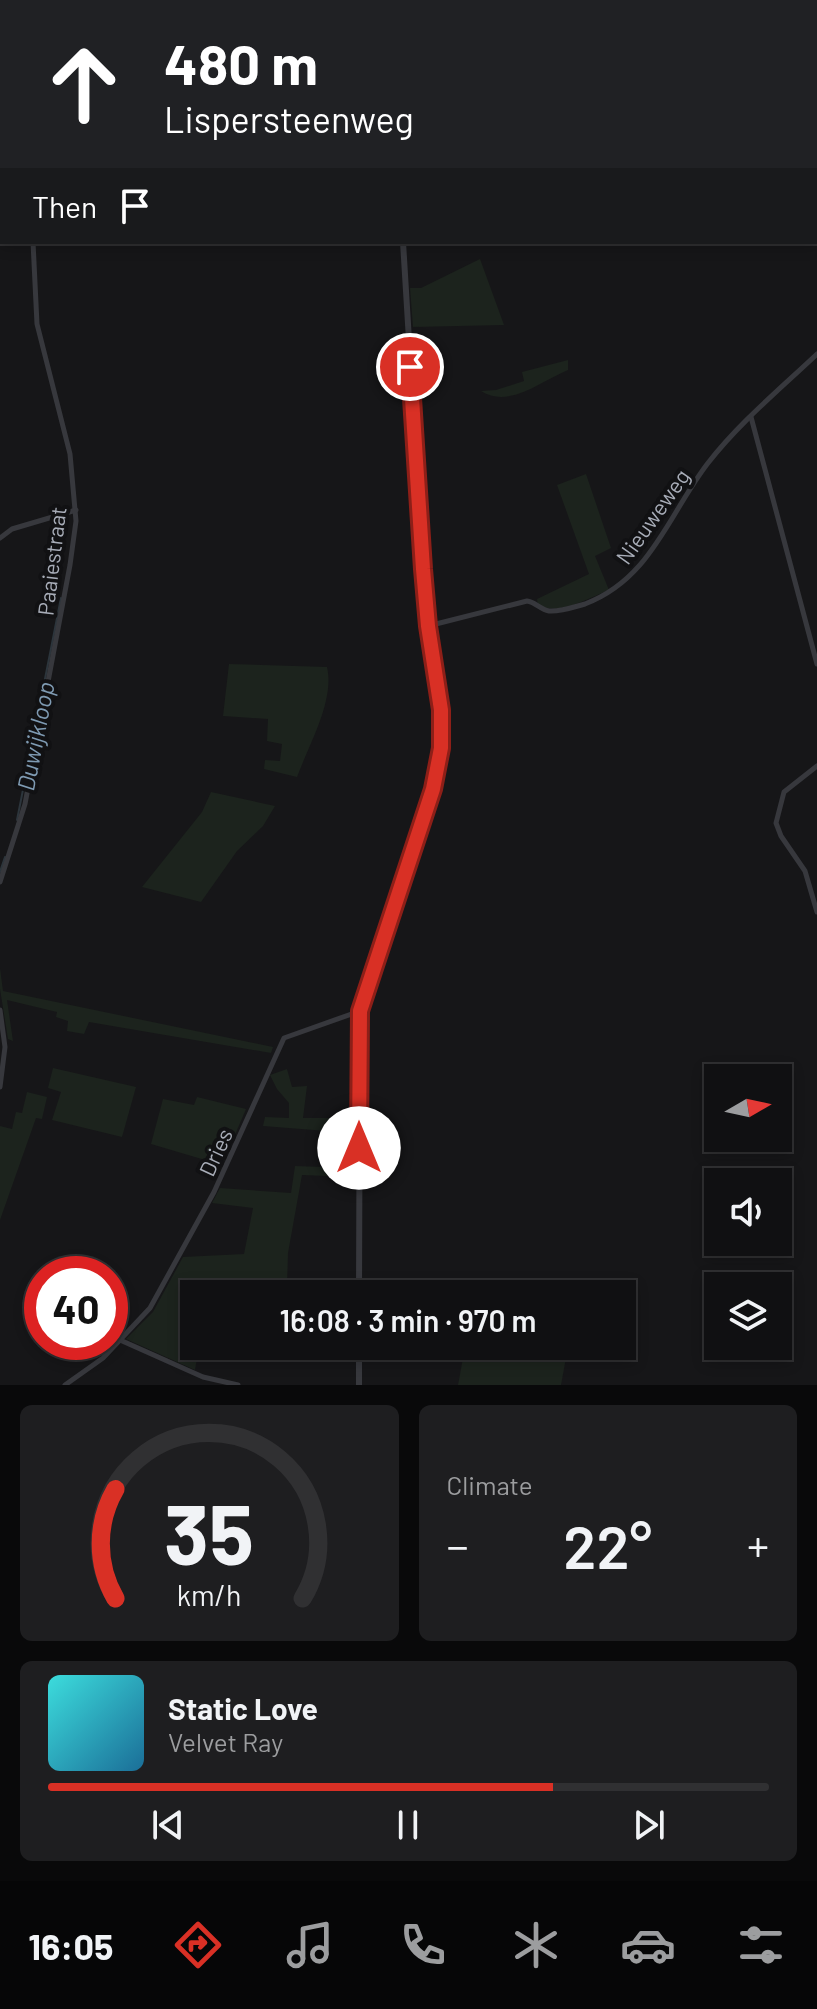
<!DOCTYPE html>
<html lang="en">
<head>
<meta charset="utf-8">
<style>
  body { margin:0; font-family:Barlow,sans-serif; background:#1e1e20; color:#f1f3f6; height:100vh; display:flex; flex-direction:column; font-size:30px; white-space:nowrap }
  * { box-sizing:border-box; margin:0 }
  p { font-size:26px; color:#9c9d9f }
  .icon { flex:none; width:44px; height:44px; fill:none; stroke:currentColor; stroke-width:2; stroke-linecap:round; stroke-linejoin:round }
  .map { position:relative; height:1385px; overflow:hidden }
  .details { display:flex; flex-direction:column; gap:20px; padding:20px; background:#09090a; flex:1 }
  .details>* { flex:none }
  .top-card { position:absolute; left:0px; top:0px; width:818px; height:244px; box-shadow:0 4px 12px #0003,0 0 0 2px #303032; background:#202124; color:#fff; overflow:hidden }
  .needle { width:52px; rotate:81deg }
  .controls { position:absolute; left:704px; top:1064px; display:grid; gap:16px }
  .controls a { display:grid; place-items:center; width:88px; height:88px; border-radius:0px; background:#101012; box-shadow:0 4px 12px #0003,0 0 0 2px #303032; font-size:40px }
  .speed { position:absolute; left:24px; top:1256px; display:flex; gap:16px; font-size:40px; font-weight:700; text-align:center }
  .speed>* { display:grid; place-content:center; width:104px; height:104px; border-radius:50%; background:#101012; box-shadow:0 4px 12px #0003,0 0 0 2px #303032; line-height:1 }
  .speed .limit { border:12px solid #d22; background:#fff; color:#111 }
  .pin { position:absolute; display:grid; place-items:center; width:68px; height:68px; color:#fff; margin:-34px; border:4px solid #fff; border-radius:50%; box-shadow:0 2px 8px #0007 }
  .me { position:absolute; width:88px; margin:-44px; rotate:0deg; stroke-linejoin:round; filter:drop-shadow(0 0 6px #0008) }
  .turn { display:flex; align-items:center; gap:28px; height:168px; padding:0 32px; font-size:36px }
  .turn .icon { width:104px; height:104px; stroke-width:2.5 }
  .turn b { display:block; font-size:56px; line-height:68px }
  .then { display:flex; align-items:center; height:76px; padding:0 32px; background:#0003; gap:16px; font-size:30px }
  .big { font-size:60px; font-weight:600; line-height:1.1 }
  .details .widget { flex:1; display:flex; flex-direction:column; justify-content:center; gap:12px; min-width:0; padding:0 28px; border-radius:12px; background:#1e1e20 }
  .details .dial { align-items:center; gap:0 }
  .dial svg { height:208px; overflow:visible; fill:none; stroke:#303032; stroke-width:7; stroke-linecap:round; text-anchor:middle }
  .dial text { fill:#f1f3f6; stroke:none }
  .song { display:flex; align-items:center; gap:24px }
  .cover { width:96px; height:96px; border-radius:12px; background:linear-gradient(135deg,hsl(180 70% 55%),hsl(200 70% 35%)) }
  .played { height:8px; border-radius:4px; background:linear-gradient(90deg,#d93025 70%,#303032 70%) }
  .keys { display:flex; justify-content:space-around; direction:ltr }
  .heat { display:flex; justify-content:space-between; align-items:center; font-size:44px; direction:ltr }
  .details .tiles { flex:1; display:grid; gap:20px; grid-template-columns:1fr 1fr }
  .widget:last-child { grid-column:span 2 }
  .trip { position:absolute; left:180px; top:1280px; width:456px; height:80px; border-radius:0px; background:#101012; box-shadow:0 4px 12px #0003,0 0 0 2px #303032; font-weight:600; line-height:80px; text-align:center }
  .menu { display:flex; height:128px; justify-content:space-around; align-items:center; background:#060607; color:#9c9d9f }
  .menu .icon { width:56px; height:56px }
  .menu .active { color:#d93025 }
  .menu b { font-size:36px; color:#f1f3f6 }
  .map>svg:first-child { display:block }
  .green { fill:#1c231d }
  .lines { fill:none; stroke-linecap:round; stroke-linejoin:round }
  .stream { stroke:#2c353c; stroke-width:2 }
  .minor { stroke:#37383d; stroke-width:5 }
  .tertiary { stroke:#37383d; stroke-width:6 }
  .route-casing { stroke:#8d1f18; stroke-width:20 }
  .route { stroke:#d93025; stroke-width:14 }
  .labels { text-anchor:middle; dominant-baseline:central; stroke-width:8; stroke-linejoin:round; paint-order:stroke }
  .street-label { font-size:22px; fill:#a8adb8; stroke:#111113 }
  .water-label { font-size:24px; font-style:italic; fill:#7f9bb3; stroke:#111113 }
</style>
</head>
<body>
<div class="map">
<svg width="817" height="1385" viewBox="0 0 817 1385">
  <rect width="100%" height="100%" fill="#161618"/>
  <g class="green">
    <path d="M 480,259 L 504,325 L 413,327 L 410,288 L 421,288 Z"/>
    <path d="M 568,360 L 568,370 C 541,381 509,409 481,391 L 496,390 L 524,381 L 522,372 Z"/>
    <path d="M 586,474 L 611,548 L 595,556 L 609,590 C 589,598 559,616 538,605 L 537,599 L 589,574 L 557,485 Z"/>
    <path d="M 229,664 L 327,667 C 335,700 309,745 297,777 L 264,769 L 265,760 L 280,761 L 282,744 L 267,741 L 268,719 L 223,716 Z"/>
    <path d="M 211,792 L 275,806 L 263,826 L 237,851 L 201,902 L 142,887 L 202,812 Z"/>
    <path d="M 0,968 L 3,991 L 273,1047 L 271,1053 L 89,1022 L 84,1034 L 67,1031 L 68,1021 L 56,1017 L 57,1012 L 7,1000 L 13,1041 L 8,1039 L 0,989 Z"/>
    <path d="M 53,1068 L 136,1087 L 122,1137 L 52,1120 L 61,1092 L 48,1088 Z"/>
    <path d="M 287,1069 L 292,1087 L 307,1086 L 303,1118 L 349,1118 L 352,1120 L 352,1133 L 263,1126 L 265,1117 L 289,1118 L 289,1103 L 277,1089 L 270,1075 Z"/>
    <path d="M 27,1092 L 47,1097 L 42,1119 L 36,1118 L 0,1220 L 0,1126 L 12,1129 L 16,1112 L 22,1113 Z"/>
    <path d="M 197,1097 L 246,1109 L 222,1165 L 151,1144 L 163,1099 L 194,1105 Z"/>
    <path d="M 295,1166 L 352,1168 L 352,1177 L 302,1175 L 288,1253 L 287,1287 L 253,1294 L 194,1294 L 194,1346 L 199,1346 L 195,1370 L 126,1339 L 153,1312 L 183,1257 L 244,1254 L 253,1208 L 212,1203 L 220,1188 L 291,1193 Z"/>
    <path d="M 463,1358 L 566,1358 L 561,1385 L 458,1385 Z"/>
  </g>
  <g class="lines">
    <g class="stream">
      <path d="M 17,820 L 61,598"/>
      <path d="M 0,872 L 5,857"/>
    </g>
    <g class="minor">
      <path d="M 24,2 L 25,0"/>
      <path d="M 751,417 L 817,664"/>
      <path d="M 0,538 L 12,529 L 76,510"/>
      <path d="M 428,626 L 527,601 C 535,602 540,609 549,611 C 560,612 574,607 585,604 C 651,579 668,515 708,463 C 739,423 780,389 817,354"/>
      <path d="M 817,766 L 784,792 L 776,823 L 781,836 L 805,871 L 817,912"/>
      <path d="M 0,882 L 25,804 L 70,565 L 76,521 L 70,454 L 37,324 L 33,242"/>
      <path d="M 0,1010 L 5,1047 L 0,1087"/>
      <path d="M 120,1340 L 203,1377 L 238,1385"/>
      <path d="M 65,1385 L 103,1358 L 150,1308 L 214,1192 L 284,1038 L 360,1011"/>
    </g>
    <g class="tertiary">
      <path d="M 418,0 L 418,2"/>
      <path d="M 359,1294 L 360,1011 L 433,789 L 442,731 L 441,710 L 428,626 L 423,569 L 403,242"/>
      <path d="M 359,1346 L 359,1385"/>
    </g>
  </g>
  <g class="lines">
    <defs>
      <path id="route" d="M 359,1148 L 360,1011 L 433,789 L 441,748 L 441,710 L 428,626 L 423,569 L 410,367"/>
    </defs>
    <use href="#route" class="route-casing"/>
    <use href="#route" class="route"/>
  </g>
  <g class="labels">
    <g class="street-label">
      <text transform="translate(652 516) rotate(-55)">Nieuweweg</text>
      <text transform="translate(51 561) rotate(-83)">Paaiestraat</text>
      <text transform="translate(215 1152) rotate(-65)">Dries</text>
    </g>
    <g class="water-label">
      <text transform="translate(35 736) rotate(-79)">Duwijkloop</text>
    </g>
  </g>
</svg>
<div class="controls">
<a><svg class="needle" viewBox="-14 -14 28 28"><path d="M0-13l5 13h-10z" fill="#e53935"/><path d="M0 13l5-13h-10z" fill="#9c9d9f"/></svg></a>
<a><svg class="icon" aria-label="sound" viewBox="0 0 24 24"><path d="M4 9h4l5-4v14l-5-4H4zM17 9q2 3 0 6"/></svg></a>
<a><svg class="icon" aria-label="layers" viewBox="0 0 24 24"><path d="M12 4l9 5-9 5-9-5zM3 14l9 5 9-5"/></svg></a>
</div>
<div class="speed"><div class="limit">40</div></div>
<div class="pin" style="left:410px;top:367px;background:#d93025"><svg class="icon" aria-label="arrive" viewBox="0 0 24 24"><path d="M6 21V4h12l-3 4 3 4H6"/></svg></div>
<svg class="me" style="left:359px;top:1148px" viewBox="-20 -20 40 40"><circle r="19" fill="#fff"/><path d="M0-13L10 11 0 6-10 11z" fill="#d93025"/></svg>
<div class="trip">16:08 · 3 min · 970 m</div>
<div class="top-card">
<div class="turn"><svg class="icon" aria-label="ahead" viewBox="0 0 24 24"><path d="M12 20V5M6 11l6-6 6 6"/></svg><div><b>480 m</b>Lispersteenweg</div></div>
<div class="then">Then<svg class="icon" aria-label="arrive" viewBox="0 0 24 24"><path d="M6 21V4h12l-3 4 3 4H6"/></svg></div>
</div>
</div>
<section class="details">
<div class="tiles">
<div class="widget dial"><svg viewBox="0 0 100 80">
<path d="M14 69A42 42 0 1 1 86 69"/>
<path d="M14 69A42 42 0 0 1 14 27" stroke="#d93025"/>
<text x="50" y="56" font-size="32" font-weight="700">35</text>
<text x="50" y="72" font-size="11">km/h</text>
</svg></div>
<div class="widget"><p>Climate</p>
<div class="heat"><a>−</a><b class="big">22°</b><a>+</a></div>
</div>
<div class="widget">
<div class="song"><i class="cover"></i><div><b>Static Love</b><p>Velvet Ray</p></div></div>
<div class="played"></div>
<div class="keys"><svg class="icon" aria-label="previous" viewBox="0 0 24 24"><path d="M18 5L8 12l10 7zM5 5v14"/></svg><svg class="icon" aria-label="pause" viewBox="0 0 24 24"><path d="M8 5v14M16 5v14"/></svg><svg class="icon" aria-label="next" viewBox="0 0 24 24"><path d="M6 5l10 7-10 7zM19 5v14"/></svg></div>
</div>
</div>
</section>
<nav class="menu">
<b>16:05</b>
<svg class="icon active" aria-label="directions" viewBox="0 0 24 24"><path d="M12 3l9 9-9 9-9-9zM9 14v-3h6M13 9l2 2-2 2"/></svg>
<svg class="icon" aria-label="music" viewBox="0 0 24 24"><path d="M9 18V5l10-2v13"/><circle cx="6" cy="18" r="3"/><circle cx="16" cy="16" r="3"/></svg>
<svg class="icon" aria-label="phone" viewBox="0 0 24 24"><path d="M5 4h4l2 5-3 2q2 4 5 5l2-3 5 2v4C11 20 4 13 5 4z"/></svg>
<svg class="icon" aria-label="climate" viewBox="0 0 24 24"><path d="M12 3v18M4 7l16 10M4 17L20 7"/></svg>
<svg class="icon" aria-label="car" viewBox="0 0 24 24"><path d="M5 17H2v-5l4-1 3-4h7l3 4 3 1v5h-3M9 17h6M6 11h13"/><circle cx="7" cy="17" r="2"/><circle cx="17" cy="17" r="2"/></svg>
<svg class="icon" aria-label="filters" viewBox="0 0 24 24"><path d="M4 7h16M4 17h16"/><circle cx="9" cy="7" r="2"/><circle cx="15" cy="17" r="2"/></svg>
</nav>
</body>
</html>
